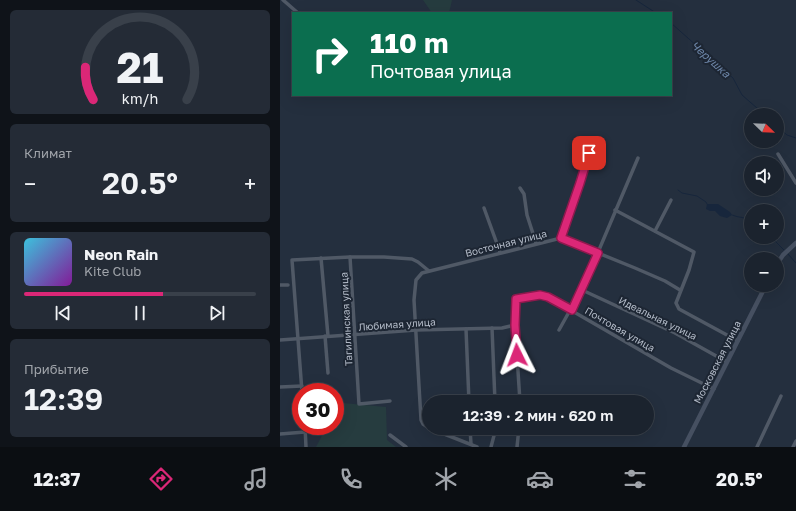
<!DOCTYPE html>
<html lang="ru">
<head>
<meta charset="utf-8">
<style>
  body { margin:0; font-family:"Golos Text",sans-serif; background:#242b36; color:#f1f3f6; height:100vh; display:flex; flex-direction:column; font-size:15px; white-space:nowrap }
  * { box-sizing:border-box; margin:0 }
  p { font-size:13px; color:#a0a4aa }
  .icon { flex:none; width:22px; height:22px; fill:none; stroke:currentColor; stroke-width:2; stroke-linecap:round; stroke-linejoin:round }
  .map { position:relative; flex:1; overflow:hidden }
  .panel { display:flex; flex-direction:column; gap:10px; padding:10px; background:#0f1319; width:280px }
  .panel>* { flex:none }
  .guide { position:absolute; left:12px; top:12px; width:380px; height:84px; border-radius:0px; box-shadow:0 4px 16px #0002,0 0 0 1px #39404a; background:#0b6e4f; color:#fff; overflow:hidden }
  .needle { width:26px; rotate:113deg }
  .controls { position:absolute; left:464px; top:108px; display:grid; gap:8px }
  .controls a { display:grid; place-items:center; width:40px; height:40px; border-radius:50%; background:#1b232e; box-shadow:0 4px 16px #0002,0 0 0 1px #39404a; font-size:20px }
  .speed { position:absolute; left:12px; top:383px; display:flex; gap:8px; font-size:20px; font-weight:700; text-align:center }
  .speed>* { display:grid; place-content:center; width:52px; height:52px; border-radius:50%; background:#1b232e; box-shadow:0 4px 16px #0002,0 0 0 1px #39404a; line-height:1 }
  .speed .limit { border:6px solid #d22; background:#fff; color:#111 }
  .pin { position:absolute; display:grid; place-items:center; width:34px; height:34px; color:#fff; margin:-17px; border-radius:8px; box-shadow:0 2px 6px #0006 }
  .me { position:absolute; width:44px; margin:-22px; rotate:357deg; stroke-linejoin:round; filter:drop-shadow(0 0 3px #0008) }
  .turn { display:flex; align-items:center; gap:14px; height:84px; padding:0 12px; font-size:18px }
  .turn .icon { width:52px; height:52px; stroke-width:2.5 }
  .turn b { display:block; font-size:28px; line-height:34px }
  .big { font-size:30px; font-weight:600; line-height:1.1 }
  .panel .widget { flex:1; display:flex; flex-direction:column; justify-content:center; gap:6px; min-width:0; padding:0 14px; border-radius:6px; background:#242b36 }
  .panel .dial { align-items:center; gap:0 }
  .dial svg { height:104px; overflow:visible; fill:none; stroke:#39404a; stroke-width:7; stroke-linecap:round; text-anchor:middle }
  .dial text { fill:#f1f3f6; stroke:none }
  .song { display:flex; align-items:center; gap:12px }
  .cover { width:48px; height:48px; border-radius:6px; background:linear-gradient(135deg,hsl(190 70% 55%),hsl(290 70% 35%)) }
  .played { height:4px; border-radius:2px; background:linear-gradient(90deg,#db2777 60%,#39404a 60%) }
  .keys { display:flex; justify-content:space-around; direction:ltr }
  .heat { display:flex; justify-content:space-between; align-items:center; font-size:22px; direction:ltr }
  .trip { position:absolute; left:142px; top:395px; width:232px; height:40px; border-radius:20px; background:#1b232e; box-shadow:0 4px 16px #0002,0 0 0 1px #39404a; font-weight:600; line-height:40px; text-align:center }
  .menu { display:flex; height:64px; justify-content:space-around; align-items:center; background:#0b0e12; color:#a0a4aa }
  .menu .icon { width:28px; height:28px }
  .menu .active { color:#db2777 }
  .menu b { font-size:18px; color:#f1f3f6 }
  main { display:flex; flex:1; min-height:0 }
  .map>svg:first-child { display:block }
  .green { fill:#263c3f }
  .water { fill:#17263c }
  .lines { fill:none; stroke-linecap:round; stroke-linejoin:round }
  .stream { stroke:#17263c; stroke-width:1 }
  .street { stroke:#505966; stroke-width:3.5 }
  .secondary { stroke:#465061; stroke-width:4.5 }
  .route-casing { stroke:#8e194d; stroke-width:10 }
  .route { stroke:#db2777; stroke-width:7 }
  .labels { text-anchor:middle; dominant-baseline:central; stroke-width:4; stroke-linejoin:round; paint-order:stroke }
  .street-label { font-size:10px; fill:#b4bcc9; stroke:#1d2633 }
  .water-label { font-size:11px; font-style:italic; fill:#6d86a8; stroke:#1d2633 }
</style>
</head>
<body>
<main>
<section class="panel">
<div class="widget dial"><svg viewBox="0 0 100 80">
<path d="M14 69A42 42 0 1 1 86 69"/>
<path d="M14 69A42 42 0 0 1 8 44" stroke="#db2777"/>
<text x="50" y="56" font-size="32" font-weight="700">21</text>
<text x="50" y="72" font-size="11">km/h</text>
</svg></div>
<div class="widget"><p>Климат</p>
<div class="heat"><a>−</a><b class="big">20.5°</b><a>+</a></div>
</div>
<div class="widget">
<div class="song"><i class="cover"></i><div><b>Neon Rain</b><p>Kite Club</p></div></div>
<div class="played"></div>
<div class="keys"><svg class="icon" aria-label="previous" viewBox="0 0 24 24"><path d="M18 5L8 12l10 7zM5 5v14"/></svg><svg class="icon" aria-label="pause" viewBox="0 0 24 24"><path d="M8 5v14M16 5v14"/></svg><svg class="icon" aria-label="next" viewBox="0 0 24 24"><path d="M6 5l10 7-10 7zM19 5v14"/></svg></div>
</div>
<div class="widget"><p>Прибытие</p><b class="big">12:39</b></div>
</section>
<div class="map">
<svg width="516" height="447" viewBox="0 0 516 447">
  <rect width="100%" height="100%" fill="#242f3e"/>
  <g class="green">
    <path d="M 143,0 L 172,0 L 169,13 L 152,13 Z"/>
    <path d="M 63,403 L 106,407 L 107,440 L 116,447 L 36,447 L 47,426 L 55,426 L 55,412 Z"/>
  </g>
  <path class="water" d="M 427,204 L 438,204 L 450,212 L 452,215 L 447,218 L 440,216 L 435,211 L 430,211 L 426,209 Z"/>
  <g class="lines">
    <g class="stream">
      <path d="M 356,0 L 376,13"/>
      <path d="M 391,23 L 453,78 L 462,95 L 485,115"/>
      <path d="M 497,126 L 507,135 L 516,138"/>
      <path d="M 398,190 L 402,193 L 417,196 L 426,202 L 427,204"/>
      <path d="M 452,215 C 459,218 465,217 471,220"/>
      <path d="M 491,237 L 504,250"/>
      <path d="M 508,254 L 516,263"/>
    </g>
    <g class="street">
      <path d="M 3,0 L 18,13"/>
      <path d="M 498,154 L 516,183"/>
      <path d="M 240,188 L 244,194 L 247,215 L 256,243"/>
      <path d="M 204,208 L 220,252"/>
      <path d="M 335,210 L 414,252 L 409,270 L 396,303 L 399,309 L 458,341"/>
      <path d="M 375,231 L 391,200"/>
      <path d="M 281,238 L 300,183 L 313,138"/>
      <path d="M 70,257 L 79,404 L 110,401"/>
      <path d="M 41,258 L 48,336"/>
      <path d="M 0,285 L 8,285"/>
      <path d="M 302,290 L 395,333 L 447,362"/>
      <path d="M 212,328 L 215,402"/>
      <path d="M 186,329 L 189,402"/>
      <path d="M 279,330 L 289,312 L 292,310 L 302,290 L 358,158"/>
      <path d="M 45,336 L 48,373"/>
      <path d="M 0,340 L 136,330 L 222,328 L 235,325"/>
      <path d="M 0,387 L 22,386"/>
      <path d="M 22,392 L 12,260 L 70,257 L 104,257 L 132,259 L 138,262 L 149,271"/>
      <path d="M 240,402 L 235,325 L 236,299 L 260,295 L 268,297 L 391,368 L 434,389"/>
      <path d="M 25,426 L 26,447"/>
      <path d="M 149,428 L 143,424 L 141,420 L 134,300 L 136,280 L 142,273 L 281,238 L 355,268 L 385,281 L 400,290"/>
      <path d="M 149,428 L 197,447"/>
      <path d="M 190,428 L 191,444"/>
      <path d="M 0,434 L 25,432"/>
      <path d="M 110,435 L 126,447"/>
      <path d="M 211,447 L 216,428"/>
      <path d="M 237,447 L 239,428"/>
      <path d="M 477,447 L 501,396"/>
      <path d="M 513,447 L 516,441"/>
    </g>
    <g class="secondary">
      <path d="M 497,264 L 503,255 L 516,243"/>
      <path d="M 404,447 L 486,285"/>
    </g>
  </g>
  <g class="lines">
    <defs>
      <path id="route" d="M 237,355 L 235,325 L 236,299 L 260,295 L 268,297 L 292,310 L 318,253 L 281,238 L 300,183 L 309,153"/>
    </defs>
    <use href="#route" class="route-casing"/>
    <use href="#route" class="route"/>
  </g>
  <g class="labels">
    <g class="street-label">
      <text transform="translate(226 243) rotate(-14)">Восточная улица</text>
      <text transform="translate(378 318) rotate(26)">Идеальная улица</text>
      <text transform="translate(66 319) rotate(-93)">Тагилинская улица</text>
      <text transform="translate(117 324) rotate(-4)">Любимая улица</text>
      <text transform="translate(340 329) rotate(30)">Почтовая улица</text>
      <text transform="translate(437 362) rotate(-63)">Московская улица</text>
    </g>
    <g class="water-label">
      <text transform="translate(431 59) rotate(42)">Черушка</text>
    </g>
  </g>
</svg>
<div class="controls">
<a><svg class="needle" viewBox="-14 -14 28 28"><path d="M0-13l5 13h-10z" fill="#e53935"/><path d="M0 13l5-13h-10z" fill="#a0a4aa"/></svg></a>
<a><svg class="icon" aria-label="sound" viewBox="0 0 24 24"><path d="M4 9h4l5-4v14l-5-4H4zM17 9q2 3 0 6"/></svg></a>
<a>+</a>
<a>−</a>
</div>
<div class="speed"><div class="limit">30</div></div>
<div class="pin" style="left:309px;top:153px;background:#d93025"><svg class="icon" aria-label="arrive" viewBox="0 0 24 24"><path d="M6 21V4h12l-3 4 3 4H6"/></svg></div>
<svg class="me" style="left:237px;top:355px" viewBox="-20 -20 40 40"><path d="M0-17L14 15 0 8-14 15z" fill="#db2777" stroke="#fff" stroke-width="4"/></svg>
<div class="trip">12:39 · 2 мин · 620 m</div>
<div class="guide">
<div class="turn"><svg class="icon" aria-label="right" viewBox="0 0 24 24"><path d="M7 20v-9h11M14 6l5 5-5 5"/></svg><div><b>110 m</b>Почтовая улица</div></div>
</div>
</div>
</main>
<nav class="menu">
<b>12:37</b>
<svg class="icon active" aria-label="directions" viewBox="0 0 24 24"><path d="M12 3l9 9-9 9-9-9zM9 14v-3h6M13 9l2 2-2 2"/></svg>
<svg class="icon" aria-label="music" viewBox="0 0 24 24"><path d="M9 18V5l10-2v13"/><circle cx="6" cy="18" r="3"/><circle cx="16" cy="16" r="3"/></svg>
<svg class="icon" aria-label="phone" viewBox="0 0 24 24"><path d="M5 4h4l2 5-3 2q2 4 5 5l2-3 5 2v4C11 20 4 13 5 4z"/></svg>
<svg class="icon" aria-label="climate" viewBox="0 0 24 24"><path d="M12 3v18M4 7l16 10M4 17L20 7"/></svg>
<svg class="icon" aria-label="car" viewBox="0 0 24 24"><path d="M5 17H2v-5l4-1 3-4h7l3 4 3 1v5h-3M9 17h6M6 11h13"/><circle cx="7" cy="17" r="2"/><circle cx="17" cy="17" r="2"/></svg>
<svg class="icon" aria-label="filters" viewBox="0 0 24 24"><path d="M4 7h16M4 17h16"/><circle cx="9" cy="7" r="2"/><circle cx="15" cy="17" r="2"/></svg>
<b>20.5°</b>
</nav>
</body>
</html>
